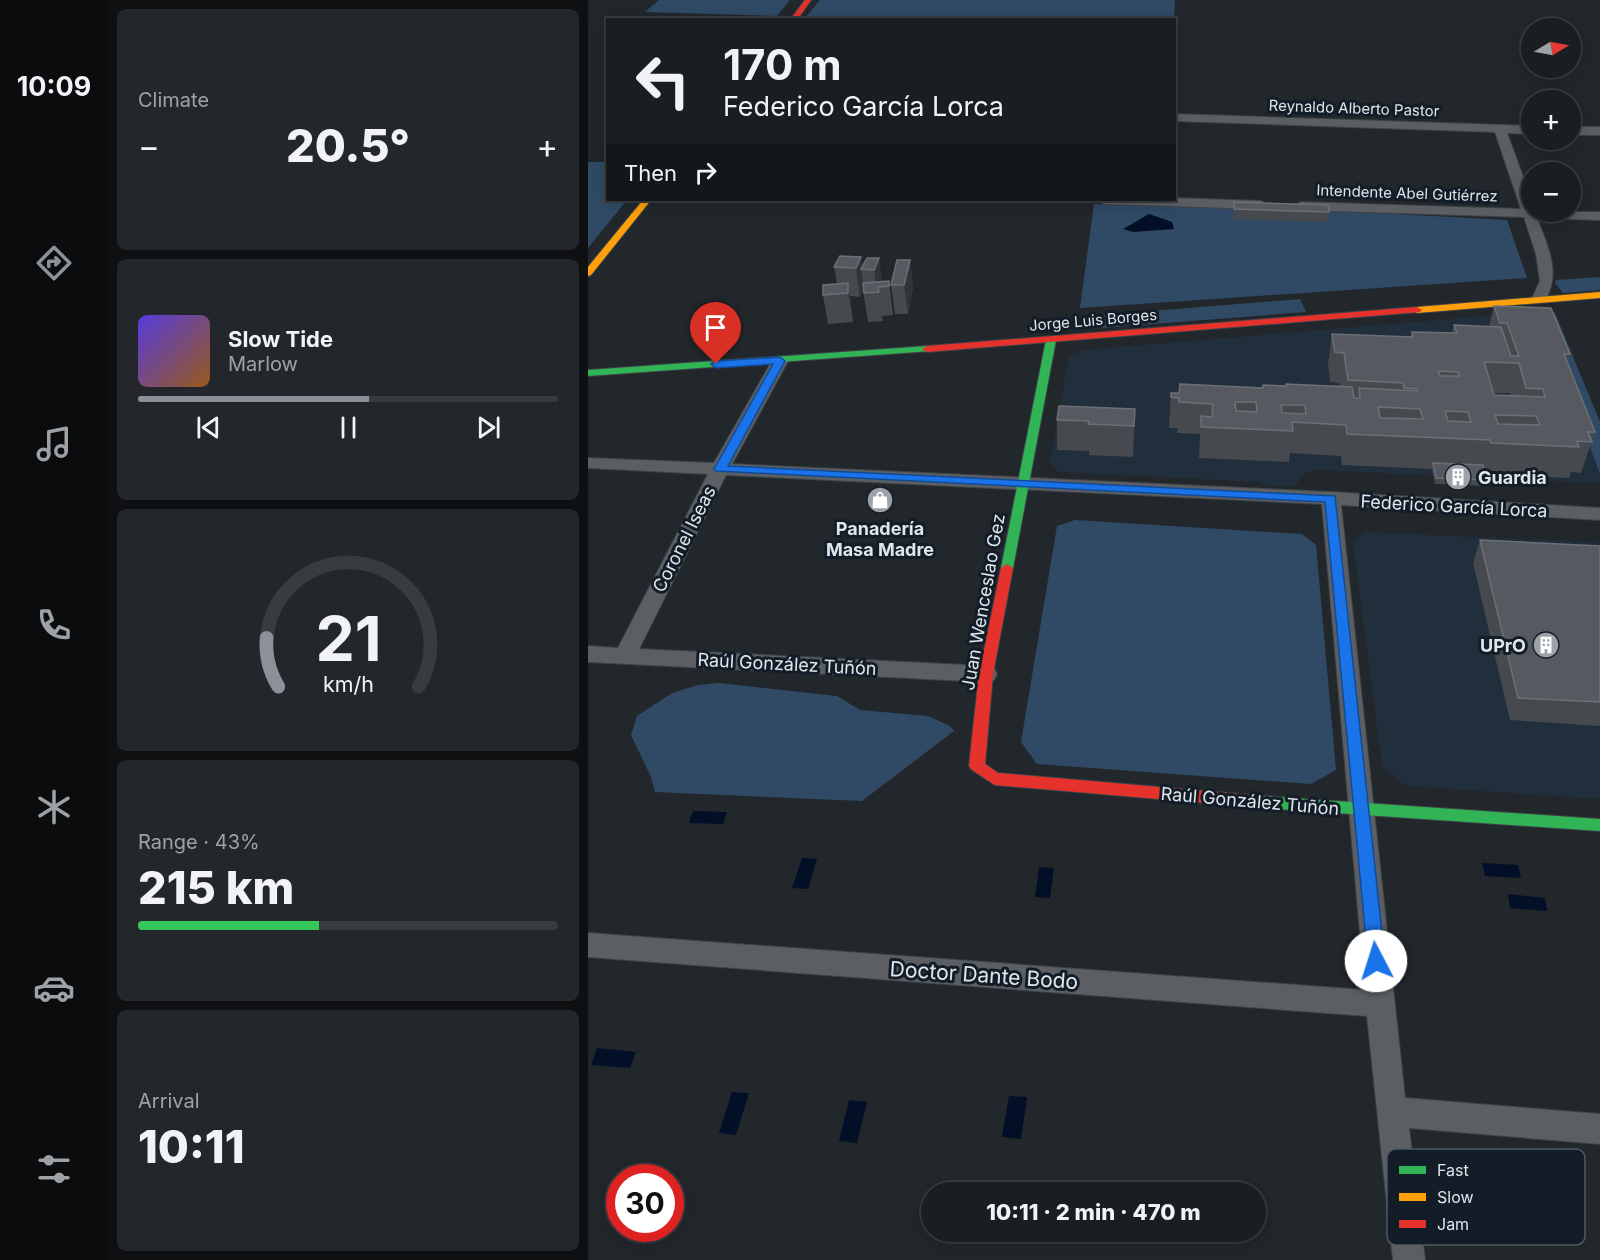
<!DOCTYPE html>
<html lang="en">
<head>
<meta charset="utf-8">
<style>
  body { margin:0; font-family:Inter,sans-serif; background:#23262a; color:#f1f3f6; height:100vh; display:flex; flex-direction:column; font-size:22px; white-space:nowrap }
  * { box-sizing:border-box; margin:0 }
  p { font-size:20px; color:#9fa2a5 }
  .icon { flex:none; width:33px; height:33px; fill:none; stroke:currentColor; stroke-width:2; stroke-linecap:round; stroke-linejoin:round }
  .map { position:relative; flex:1; overflow:hidden }
  .drawer { display:flex; flex-direction:column; gap:9px; padding:9px; background:#0e1012; width:480px }
  .drawer>* { flex:none }
  .top-card { position:absolute; left:18px; top:18px; width:570px; height:183px; border-radius:0px; box-shadow:0 3px 15px #0003,0 0 0 2px #383b3f; background:#1a1d21; color:#f1f3f6; overflow:hidden }
  .needle { width:39px; rotate:80deg }
  .buttons { position:absolute; left:933px; top:18px; display:grid; gap:12px }
  .buttons a { display:grid; place-items:center; width:60px; height:60px; border-radius:50%; background:#1a1d21; box-shadow:0 3px 15px #0003,0 0 0 2px #383b3f; font-size:30px }
  .speed { position:absolute; left:18px; top:1164px; display:flex; gap:12px; font-size:30px; font-weight:700; text-align:center }
  .speed>* { display:grid; place-content:center; width:78px; height:78px; border-radius:50%; background:#1a1d21; box-shadow:0 3px 15px #0003,0 0 0 2px #383b3f; line-height:1 }
  .speed .limit { border:9px solid #d22; background:#fff; color:#111 }
  .pin { position:absolute; display:grid; place-items:center; width:51px; height:51px; color:#fff; margin:-62px -26px; border-radius:50% 50% 50% 0; rotate:-45deg; box-shadow:0 0 6px #0007 }
  .pin .icon { rotate:45deg }
  .me { position:absolute; width:66px; margin:-33px; rotate:355deg; stroke-linejoin:round; filter:drop-shadow(0 0 4px #0008) }
  .turn { display:flex; align-items:center; gap:21px; height:126px; padding:0 18px; font-size:27px }
  .turn .icon { width:78px; height:78px; stroke-width:2.5 }
  .turn b { display:block; font-size:42px; line-height:51px }
  .then { display:flex; align-items:center; height:57px; padding:0 18px; background:#0003; gap:12px; font-size:22px }
  .big { font-size:45px; font-weight:800; line-height:1.1 }
  .drawer .tile { flex:1; display:flex; flex-direction:column; justify-content:center; gap:9px; min-width:0; padding:0 21px; border-radius:9px; background:#23262a }
  .drawer .dial { align-items:center; gap:0 }
  .dial svg { height:156px; overflow:visible; fill:none; stroke:#383b3f; stroke-width:7; stroke-linecap:round; text-anchor:middle }
  .dial text { fill:#f1f3f6; stroke:none }
  .song { display:flex; align-items:center; gap:18px }
  .cover { width:72px; height:72px; border-radius:9px; background:linear-gradient(135deg,hsl(250 70% 55%),hsl(30 70% 35%)) }
  .played { height:6px; border-radius:3px; background:linear-gradient(90deg,#8c9099 55%,#383b3f 55%) }
  .keys { display:flex; justify-content:space-around; direction:ltr }
  .heat { display:flex; justify-content:space-between; align-items:center; font-size:33px; direction:ltr }
  .charge { height:9px; border-radius:4px; background:linear-gradient(90deg,#34c759 43%,#383b3f 0) }
  .trip { position:absolute; left:333px; top:1182px; width:345px; height:60px; border-radius:30px; background:#1a1d21; box-shadow:0 3px 15px #0003,0 0 0 2px #383b3f; font-weight:800; line-height:60px; text-align:center }
  main { display:flex; flex:1; min-height:0 }
  .menu { display:flex; flex-direction:column; width:108px; justify-content:space-around; align-items:center; background:#0a0c0d; color:#9fa2a5 }
  .menu .icon { width:42px; height:42px }
  .menu .current { color:#8c9099 }
  .menu b { font-size:27px; color:#f1f3f6 }
  .map>svg:first-child { display:block }
  .built { fill:#212f3c }
  .green { fill:#304a65 }
  .water { fill:#030f27 }
  .lines { fill:none; stroke-linecap:round; stroke-linejoin:round }
  .street-casing { stroke:#3e4347; stroke-width:2 }
  .fast-casing { stroke:#3e4347; stroke-width:2 }
  .slow-casing { stroke:#3e4347; stroke-width:2 }
  .jam-casing { stroke:#3e4347; stroke-width:2 }
  .street { fill:#5b5f63; fill-rule:evenodd }
  .fast { fill:#30b455; fill-rule:evenodd }
  .slow { fill:#ff9f0a; fill-rule:evenodd }
  .jam { fill:#e5322d; fill-rule:evenodd }
  .wall { fill:#464a4f; fill-rule:evenodd }
  .shaded-wall { fill:#30353a }
  .building { fill:#565a60; stroke:#6c7076; stroke-width:1.5; fill-rule:evenodd }
  .route { fill:#1a73e8; stroke:#114b97; stroke-width:1.5 }
  .labels { text-anchor:middle; dominant-baseline:central; stroke-width:6; stroke-linejoin:round; paint-order:stroke }
  .far-street-label { font-size:15px; fill:#dfe5ec; stroke:#131d27 }
  .poi-label { font-size:18px; font-weight:bold; fill:#dfe5ec; stroke:#131d27; text-anchor:start }
  .street-label { font-size:18px; fill:#dfe5ec; stroke:#131d27 }
  .near-street-label { font-size:21px; fill:#dfe5ec; stroke:#131d27 }
  .key { fill:#131d27; stroke:#505962; stroke-width:1.5 }
  .key-label { font-size:16px; fill:#dfe5ec }
</style>
</head>
<body>
<main>
<nav class="menu">
<b>10:09</b>
<svg class="icon current" aria-label="directions" viewBox="0 0 24 24"><path d="M12 3l9 9-9 9-9-9zM9 14v-3h6M13 9l2 2-2 2"/></svg>
<svg class="icon" aria-label="music" viewBox="0 0 24 24"><path d="M9 18V5l10-2v13"/><circle cx="6" cy="18" r="3"/><circle cx="16" cy="16" r="3"/></svg>
<svg class="icon" aria-label="phone" viewBox="0 0 24 24"><path d="M5 4h4l2 5-3 2q2 4 5 5l2-3 5 2v4C11 20 4 13 5 4z"/></svg>
<svg class="icon" aria-label="climate" viewBox="0 0 24 24"><path d="M12 3v18M4 7l16 10M4 17L20 7"/></svg>
<svg class="icon" aria-label="car" viewBox="0 0 24 24"><path d="M5 17H2v-5l4-1 3-4h7l3 4 3 1v5h-3M9 17h6M6 11h13"/><circle cx="7" cy="17" r="2"/><circle cx="17" cy="17" r="2"/></svg>
<svg class="icon" aria-label="filters" viewBox="0 0 24 24"><path d="M4 7h16M4 17h16"/><circle cx="9" cy="7" r="2"/><circle cx="15" cy="17" r="2"/></svg>
</nav>
<section class="drawer">
<div class="tile"><p>Climate</p>
<div class="heat"><a>−</a><b class="big">20.5°</b><a>+</a></div>
</div>
<div class="tile">
<div class="song"><i class="cover"></i><div><b>Slow Tide</b><p>Marlow</p></div></div>
<div class="played"></div>
<div class="keys"><svg class="icon" aria-label="previous" viewBox="0 0 24 24"><path d="M18 5L8 12l10 7zM5 5v14"/></svg><svg class="icon" aria-label="pause" viewBox="0 0 24 24"><path d="M8 5v14M16 5v14"/></svg><svg class="icon" aria-label="next" viewBox="0 0 24 24"><path d="M6 5l10 7-10 7zM19 5v14"/></svg></div>
</div>
<div class="tile dial"><svg viewBox="0 0 100 80">
<path d="M14 69A42 42 0 1 1 86 69"/>
<path d="M14 69A42 42 0 0 1 8 44" stroke="#8c9099"/>
<text x="50" y="56" font-size="32" font-weight="700">21</text>
<text x="50" y="72" font-size="11">km/h</text>
</svg></div>
<div class="tile"><p>Range · 43%</p><b class="big">215 km</b><div class="charge"></div></div>
<div class="tile"><p>Arrival</p><b class="big">10:11</b></div>
</section>
<div class="map">
<svg width="1012" height="1260" viewBox="0 0 1012 1260">
  <rect width="100%" height="100%" fill="#22272c"/>
  <g class="built">
    <path d="M 943,312 L 952,317 L 1012,474 L 1012,483 L 727,470 L 716,474 L 707,487 L 674,485 L 672,482 L 470,472 L 462,461 L 481,356 L 495,350 Z"/>
    <path d="M 777,532 L 1012,543 L 1012,799 L 818,786 L 794,766 L 765,542 Z"/>
  </g>
  <g class="green">
    <path d="M 71,0 L 202,0 L 189,16 L 57,12 Z"/>
    <path d="M 232,0 L 587,0 L 586,20 L 217,18 Z"/>
    <path d="M 0,162 L 19,162 L 20,200 L 39,200 L 0,248 Z"/>
    <path d="M 506,204 L 789,213 L 919,220 L 939,278 L 492,308 Z"/>
    <path d="M 1012,277 L 1012,290 L 975,293 L 967,283 L 968,280 Z"/>
    <path d="M 712,299 L 718,312 L 501,329 L 501,316 Z"/>
    <path d="M 961,310 L 967,313 L 1012,422 L 1012,474 L 953,317 Z"/>
    <path d="M 487,520 L 714,534 L 728,545 L 748,770 L 723,784 L 449,764 L 433,742 L 469,526 Z"/>
    <path d="M 131,683 L 249,696 L 272,710 L 340,716 L 362,726 L 366,731 L 274,801 L 67,792 L 63,777 L 43,735 L 49,716 L 84,693 L 110,685 Z"/>
  </g>
  <g class="water">
    <path d="M 561,214 L 584,222 L 586,229 L 545,232 L 535,229 Z"/>
    <path d="M 105,811 L 139,812 L 135,824 L 101,823 Z"/>
    <path d="M 214,858 L 229,859 L 220,889 L 204,888 Z"/>
    <path d="M 894,863 L 930,865 L 933,878 L 897,876 Z"/>
    <path d="M 451,867 L 466,868 L 462,898 L 447,897 Z"/>
    <path d="M 920,894 L 957,898 L 959,911 L 922,908 Z"/>
    <path d="M 9,1048 L 48,1052 L 42,1068 L 3,1065 Z"/>
    <path d="M 144,1092 L 161,1093 L 148,1135 L 131,1133 Z"/>
    <path d="M 421,1096 L 439,1097 L 433,1139 L 414,1137 Z"/>
    <path d="M 261,1100 L 279,1102 L 269,1143 L 251,1141 Z"/>
  </g>
  <g class="lines">
    <defs>
      <g id="street">
        <path d="M 586,114 L 944,126 L 944,134 L 919,133 L 944,201 L 944,212 L 1012,212 L 1012,220 L 949,218 C 960,247 974,274 956,302 L 946,302 L 944,299 L 952,281 L 948,254 L 936,217 L 713,210 L 706,206 L 713,202 L 933,209 L 907,132 L 586,121 Z"/>
        <rect x="982" y="127" width="30" height="8"/>
        <path d="M 586,198 L 673,201 L 680,205 L 673,209 L 516,204 L 509,200 Z"/>
        <path d="M 192,356 L 200,361 L 144,464 L 743,492 L 1012,508 L 1012,520 L 753,505 L 817,1098 L 1012,1114 L 1012,1144 L 821,1128 L 837,1260 L 805,1260 L 779,1016 L 0,957 L 0,933 L 777,990 L 734,504 L 138,475 L 51,649 L 398,666 L 406,668 L 409,674 L 406,680 L 398,682 L 0,662 L 0,646 L 30,648 L 120,474 L 0,468 L 0,458 L 126,463 L 184,361 Z"/>
      </g>
      <g id="fast">
        <path d="M 463,337 L 468,340 L 425,568 L 419,572 L 413,568 L 458,340 Z"/>
        <path d="M 339,346 L 343,347 L 343,351 L 0,376 L 0,370 Z"/>
        <path d="M 675,796 L 1012,819 L 1012,831 L 675,808 L 670,806 L 667,802 L 670,798 Z"/>
      </g>
      <g id="slow">
        <path d="M 55,200 L 63,200 L 3,275 L 0,276 L 0,267 Z"/>
        <path d="M 1012,292 L 1012,298 L 829,313 L 824,310 L 829,307 Z"/>
      </g>
      <g id="jam">
        <path d="M 217,0 L 223,0 L 209,20 L 202,20 Z"/>
        <path d="M 829,307 L 834,310 L 832,312 L 339,352 L 334,349 L 339,346 Z"/>
        <path d="M 419,564 L 425,568 L 405,674 L 397,764 L 410,773 L 675,796 L 680,798 L 683,802 L 680,806 L 675,808 L 407,785 L 384,770 L 381,766 L 391,674 L 413,568 Z"/>
      </g>
    </defs>
    <use href="#street" class="street-casing"/>
    <use href="#fast" class="fast-casing"/>
    <use href="#slow" class="slow-casing"/>
    <use href="#jam" class="jam-casing"/>
    <use href="#street" class="street"/>
    <use href="#fast" class="fast"/>
    <use href="#slow" class="slow"/>
    <use href="#jam" class="jam"/>
  </g>
  <g class="wall">
    <path d="M 646,202 L 741,212 L 740,222 L 645,219 Z"/>
    <path d="M 279,258 L 294,282 L 301,281 L 305,315 L 294,316 L 295,321 L 280,322 L 275,290 L 272,297 L 262,296 L 265,322 L 240,324 L 235,295 L 249,284 L 246,267 L 275,266 Z"/>
    <path d="M 322,260 L 325,288 L 320,314 L 307,314 L 303,285 Z"/>
    <path d="M 906,306 L 982,354 L 979,362 L 1007,432 L 993,473 L 983,472 L 981,478 L 898,474 L 899,480 L 898,486 L 847,484 L 844,469 L 754,465 L 753,456 L 702,453 L 701,462 L 611,458 L 612,434 L 589,433 L 590,428 L 581,428 L 583,393 L 591,393 L 698,386 L 752,387 L 751,383 L 742,382 L 740,364 L 744,334 L 822,337 L 824,332 L 864,333 L 866,325 L 901,327 ZM 905,393 L 922,393 L 923,396 L 906,395 Z"/>
    <path d="M 547,409 L 545,457 L 501,455 L 501,451 L 469,450 L 469,420 Z"/>
    <path d="M 892,540 L 1012,546 L 1012,726 L 922,720 L 885,563 Z"/>
  </g>
  <g class="shaded-wall">
    <path d="M 273,257 L 275,269 L 273,269 L 276,289 L 272,297 L 268,268 Z"/>
    <path d="M 291,258 L 295,287 L 290,287 L 295,321 L 291,292 L 289,292 L 286,270 Z"/>
    <path d="M 322,260 L 325,288 L 320,314 L 316,285 Z"/>
    <path d="M 260,283 L 264,312 L 265,322 L 260,293 Z"/>
  </g>
  <g class="building">
    <path d="M 646,202 L 740,205 L 741,212 L 646,209 Z"/>
    <path d="M 252,256 L 273,257 L 268,268 L 246,267 Z"/>
    <path d="M 279,258 L 291,258 L 286,270 L 273,269 Z"/>
    <path d="M 309,260 L 322,260 L 316,285 L 303,285 Z"/>
    <path d="M 301,281 L 301,286 L 290,287 L 291,292 L 276,293 L 275,283 Z"/>
    <path d="M 260,283 L 260,293 L 235,295 L 235,285 Z"/>
    <path d="M 906,306 L 963,308 L 982,354 L 976,354 L 1007,432 L 1000,432 L 1004,442 L 989,441 L 991,447 L 903,443 L 902,440 L 759,434 L 758,425 L 704,422 L 705,431 L 613,427 L 613,416 L 624,417 L 625,404 L 591,402 L 591,398 L 583,397 L 583,393 L 591,393 L 592,384 L 675,388 L 675,385 L 698,386 L 698,384 L 764,387 L 766,398 L 772,398 L 771,388 L 829,391 L 829,389 L 816,388 L 815,383 L 760,380 L 756,353 L 747,352 L 744,334 L 825,337 L 824,332 L 869,333 L 866,325 L 913,327 L 923,356 L 931,356 L 919,323 L 912,323 ZM 896,362 L 931,363 L 938,388 L 955,389 L 957,397 L 906,395 ZM 850,371 L 870,372 L 871,376 L 852,376 ZM 647,402 L 668,402 L 669,412 L 648,411 ZM 693,405 L 717,405 L 718,414 L 694,413 ZM 790,407 L 832,409 L 835,419 L 792,418 ZM 857,411 L 880,412 L 883,422 L 860,421 ZM 907,415 L 948,416 L 952,425 L 910,424 Z"/>
    <path d="M 471,406 L 547,409 L 546,426 L 500,424 L 501,421 L 469,420 Z"/>
    <path d="M 845,463 L 895,465 L 899,480 L 848,478 Z"/>
    <path d="M 892,540 L 1012,546 L 1012,702 L 930,698 Z"/>
  </g>
  <path class="route" d="M 192,357 L 197,361 L 140,466 L 747,496 L 797,961 L 795,967 L 788,969 L 782,967 L 780,961 L 737,502 L 128,471 L 126,469 L 185,364 L 128,368 L 123,364 L 128,361 Z"/>
  <defs>
    <symbol id="building-disc" viewBox="-11 -11 22 22"><circle r="9.5" fill="#9da2a9" stroke="#131d27"/><path d="M-4-6H4V6H1V3H-1V6H-4ZM-2.5-4.3h1.7v1.8h-1.7ZM.8-4.3h1.7v1.8H.8ZM-2.5-1h1.7V.8h-1.7ZM.8-1h1.7V.8H.8Z" fill="#fff"/></symbol>
    <symbol id="shop-disc" viewBox="-11 -11 22 22"><circle r="9.5" fill="#9da2a9" stroke="#131d27"/><path d="M-5-2.5h2.3a2.7 3.5 0 0 1 5.4 0H5L5.5 6h-11ZM-1.5-2.5h3a1.5 2.3 0 0 0-3 0Z" fill="#fff"/></symbol>
  </defs>
  <g fill-rule="evenodd">
    <use href="#building-disc" x="855" y="462" width="30" height="30"/>
    <use href="#shop-disc" x="277" y="485" width="30" height="30"/>
    <use href="#building-disc" x="943" y="630" width="30" height="30"/>
  </g>
  <g class="labels">
    <g class="far-street-label">
      <text transform="translate(766 108) rotate(2)">Reynaldo Alberto Pastor</text>
      <text transform="translate(819 193) rotate(2)">Intendente Abel Gutiérrez</text>
      <text transform="translate(505 320) rotate(-5)">Jorge Luis Borges</text>
    </g>
    <g class="poi-label">
      <text x="890" y="477">Guardia</text>
      <text x="292" y="528" text-anchor="middle">Panadería<tspan x="292" dy="21">Masa Madre</tspan></text>
      <text x="938" y="645" text-anchor="end">UPrO</text>
    </g>
    <g class="street-label">
      <text transform="translate(866 506) rotate(3)">Federico García Lorca</text>
      <text transform="translate(96 539) rotate(-63)">Coronel Iseas</text>
      <text transform="translate(395 602) rotate(-80)">Juan Wenceslao Gez</text>
      <text transform="translate(199 664) rotate(3)">Raúl González Tuñón</text>
      <text transform="translate(662 801) rotate(5)">Raúl González Tuñón</text>
    </g>
    <g class="near-street-label">
      <text transform="translate(396 975) rotate(4)">Doctor Dante Bodo</text>
    </g>
  </g>
  <rect x="799" y="1149" width="198" height="96" rx="9" class="key"/>
  <rect x="811" y="1166" width="27" height="8" fill="#30b455"/>
  <rect x="811" y="1193" width="27" height="8" fill="#ff9f0a"/>
  <rect x="811" y="1220" width="27" height="8" fill="#e5322d"/>
  <g class="key-label">
    <text x="849" y="1176">Fast</text>
    <text x="849" y="1203">Slow</text>
    <text x="849" y="1230">Jam</text>
  </g>
</svg>
<div class="buttons">
<a><svg class="needle" viewBox="-14 -14 28 28"><path d="M0-13l5 13h-10z" fill="#e53935"/><path d="M0 13l5-13h-10z" fill="#9fa2a5"/></svg></a>
<a>+</a>
<a>−</a>
</div>
<div class="speed"><div class="limit">30</div></div>
<div class="pin" style="left:128px;top:364px;background:#d93025"><svg class="icon" aria-label="arrive" viewBox="0 0 24 24"><path d="M6 21V4h12l-3 4 3 4H6"/></svg></div>
<svg class="me" style="left:788px;top:961px" viewBox="-20 -20 40 40"><circle r="19" fill="#fff"/><path d="M0-13L10 11 0 6-10 11z" fill="#1a73e8"/></svg>
<div class="trip">10:11 · 2 min · 470 m</div>
<div class="top-card">
<div class="turn"><svg class="icon" aria-label="left" viewBox="0 0 24 24"><path d="M17 20v-9H6M10 6l-5 5 5 5"/></svg><div><b>170 m</b>Federico García Lorca</div></div>
<div class="then">Then<svg class="icon" aria-label="right" viewBox="0 0 24 24"><path d="M7 20v-9h11M14 6l5 5-5 5"/></svg></div>
</div>
</div>
</main>
</body>
</html>
